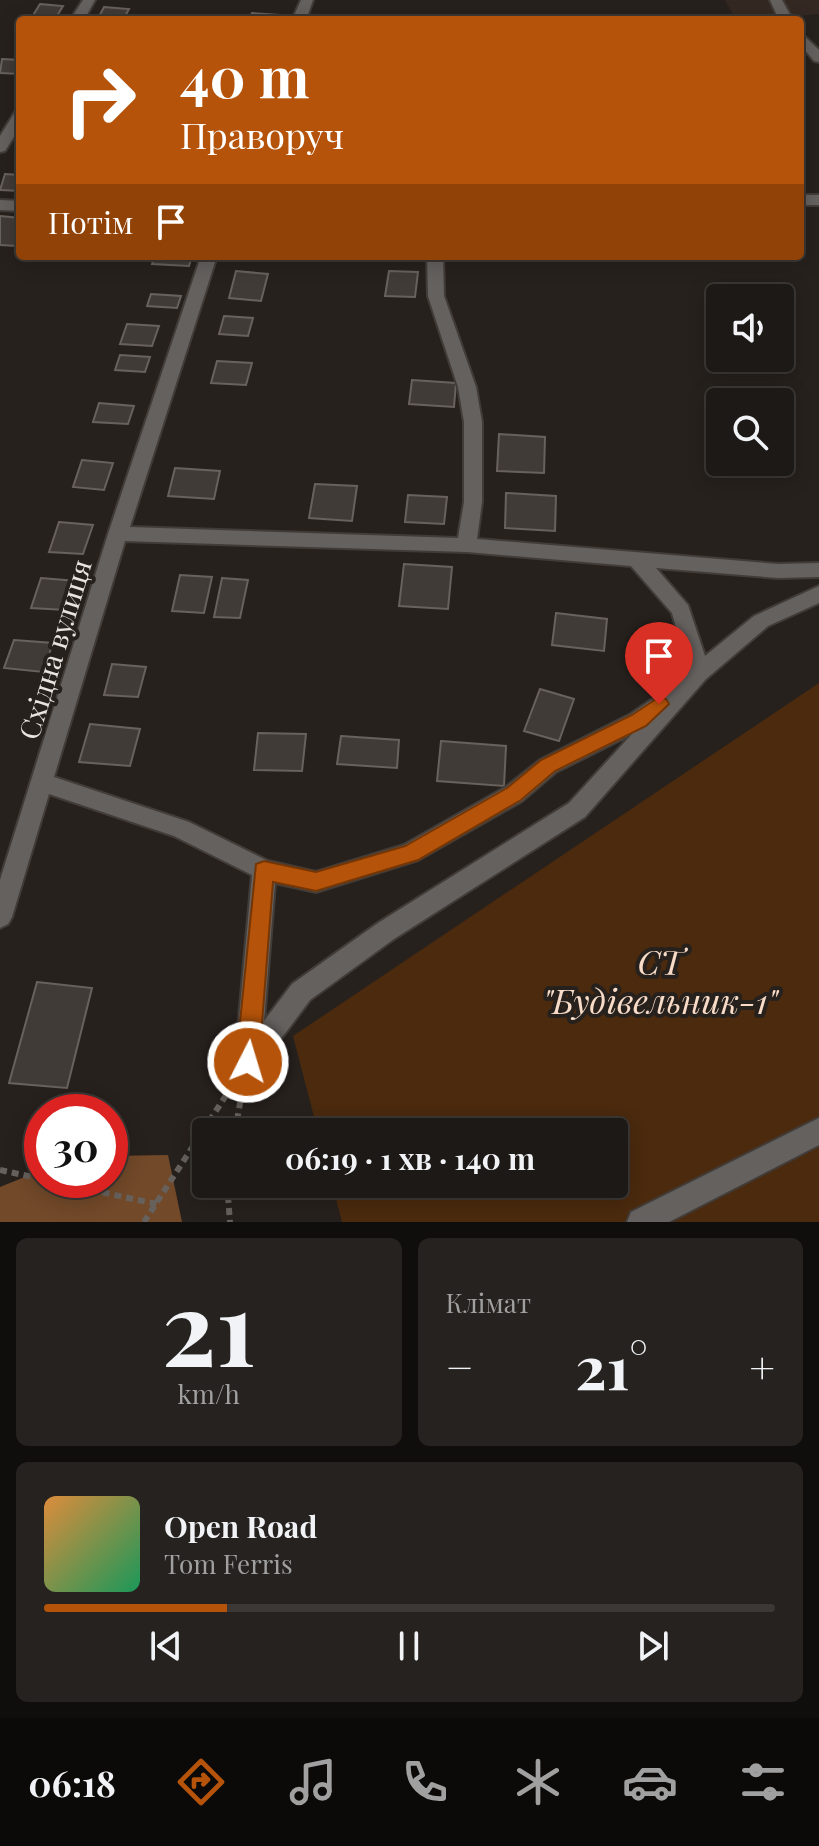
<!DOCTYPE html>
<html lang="uk">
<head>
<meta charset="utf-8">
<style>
  body { margin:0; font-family:"Playfair Display",serif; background:#25221f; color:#f1f3f6; height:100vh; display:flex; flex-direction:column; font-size:30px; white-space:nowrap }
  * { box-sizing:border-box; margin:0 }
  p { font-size:26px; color:#a0a0a1 }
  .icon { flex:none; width:44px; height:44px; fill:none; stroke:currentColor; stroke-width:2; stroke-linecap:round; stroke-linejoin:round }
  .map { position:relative; height:1222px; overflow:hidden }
  .side { display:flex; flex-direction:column; gap:16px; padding:16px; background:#100e0c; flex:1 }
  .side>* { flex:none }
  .hud { position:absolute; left:16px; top:16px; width:788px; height:244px; border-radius:8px; box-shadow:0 4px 20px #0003,0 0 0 2px #3b3835; background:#b45309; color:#fff; overflow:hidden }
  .fabs { position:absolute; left:706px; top:284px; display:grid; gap:16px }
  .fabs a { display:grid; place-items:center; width:88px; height:88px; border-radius:8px; background:#1d1916; box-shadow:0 4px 20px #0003,0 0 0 2px #3b3835; font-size:40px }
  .speed { position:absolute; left:24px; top:1094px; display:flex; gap:16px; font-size:40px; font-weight:700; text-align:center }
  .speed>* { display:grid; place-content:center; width:104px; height:104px; border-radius:50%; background:#1d1916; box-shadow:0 4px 20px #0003,0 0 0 2px #3b3835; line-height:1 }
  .speed .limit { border:12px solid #d22; background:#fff; color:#111 }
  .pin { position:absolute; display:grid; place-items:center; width:68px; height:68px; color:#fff; margin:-82px -34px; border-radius:50% 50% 50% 0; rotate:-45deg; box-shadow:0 0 8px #0007 }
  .pin .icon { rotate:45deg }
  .me { position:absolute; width:88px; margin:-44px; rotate:5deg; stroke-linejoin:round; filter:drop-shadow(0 0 6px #0008) }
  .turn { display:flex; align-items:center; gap:28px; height:168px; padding:0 32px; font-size:36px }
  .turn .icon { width:104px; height:104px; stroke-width:2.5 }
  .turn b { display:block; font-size:56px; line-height:68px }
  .then { display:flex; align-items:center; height:76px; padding:0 32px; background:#0003; gap:16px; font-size:30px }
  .big { font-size:60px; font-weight:700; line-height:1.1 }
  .side .card { flex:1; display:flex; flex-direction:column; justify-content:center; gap:12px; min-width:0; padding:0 28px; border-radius:12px; background:#25221f }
  .side .dial { align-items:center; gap:0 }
  .dial b { font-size:104px; line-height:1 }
  .song { display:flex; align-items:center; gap:24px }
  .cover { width:96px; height:96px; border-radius:12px; background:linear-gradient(135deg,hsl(30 70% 55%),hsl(150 70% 35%)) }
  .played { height:8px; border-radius:4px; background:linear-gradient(90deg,#b45309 25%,#3b3835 25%) }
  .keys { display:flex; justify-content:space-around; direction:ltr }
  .heat { display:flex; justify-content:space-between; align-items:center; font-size:44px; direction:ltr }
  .side .tiles { flex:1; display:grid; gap:16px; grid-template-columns:1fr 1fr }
  .card:last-child { grid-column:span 2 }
  .trip { position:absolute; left:192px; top:1118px; width:436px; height:80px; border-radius:8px; background:#1d1916; box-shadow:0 4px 20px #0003,0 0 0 2px #3b3835; font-weight:700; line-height:80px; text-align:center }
  .tabs { display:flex; height:128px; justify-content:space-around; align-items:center; background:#0c0a09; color:#a0a0a1 }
  .tabs .icon { width:56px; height:56px }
  .tabs .on { color:#b45309 }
  .tabs b { font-size:36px; color:#f1f3f6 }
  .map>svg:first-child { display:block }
  .built { fill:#342922 }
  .green { fill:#4b2a0e }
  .forest { fill:#724929 }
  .building { fill:#413b37; stroke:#68615d; stroke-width:2 }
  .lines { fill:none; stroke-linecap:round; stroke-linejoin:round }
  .minor-casing { stroke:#423c38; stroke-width:4 }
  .path { stroke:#66615d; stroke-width:6; stroke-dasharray:7 5; stroke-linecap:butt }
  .minor { fill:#65615f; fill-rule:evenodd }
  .route { fill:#b45309; stroke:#753606; stroke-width:2 }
  .labels { text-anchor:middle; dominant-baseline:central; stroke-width:8; stroke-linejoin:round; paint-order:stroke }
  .street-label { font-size:28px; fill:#e8e4e1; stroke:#27211d }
  .near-park-label { font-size:34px; font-style:italic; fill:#f8dcc8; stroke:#27211d }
</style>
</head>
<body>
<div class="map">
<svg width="819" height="1222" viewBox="0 0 819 1222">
  <rect width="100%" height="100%" fill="#27211d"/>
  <path class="built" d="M 725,0 L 819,0 L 819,14 L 796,16 L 790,13 L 774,15 L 771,20 L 736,20 Z"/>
  <path class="green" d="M 819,683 L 819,1222 L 342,1222 L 332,1184 L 614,1184 L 614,1132 L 318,1132 L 293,1036 Z"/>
  <path class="forest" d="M 168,1155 L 182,1222 L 0,1222 L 0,1187 L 42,1170 L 42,1180 L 110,1180 L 110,1156 Z"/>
  <g class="building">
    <path d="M 40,4 L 63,6 L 55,19 L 32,17 Z"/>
    <path d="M 104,7 L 129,9 L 123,20 L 97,20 Z"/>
    <path d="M 252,13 L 279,15 L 276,20 L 249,20 Z"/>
    <path d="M 2,59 L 20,60 L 20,74 L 0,73 Z"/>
    <path d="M 5,174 L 20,175 L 20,191 L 0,190 Z"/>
    <path d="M 0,216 L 20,218 L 17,246 L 0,245 Z"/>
    <path d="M 155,256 L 192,256 L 189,266 L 152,264 Z"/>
    <path d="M 236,271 L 268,274 L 261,301 L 229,298 Z"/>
    <path d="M 389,271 L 418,272 L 415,297 L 385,296 Z"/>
    <path d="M 151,294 L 181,296 L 177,308 L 147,306 Z"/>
    <path d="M 224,316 L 253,318 L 248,336 L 219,334 Z"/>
    <path d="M 127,324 L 159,326 L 152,346 L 120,344 Z"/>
    <path d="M 120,355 L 150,357 L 145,372 L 115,370 Z"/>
    <path d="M 217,361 L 252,363 L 246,385 L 211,383 Z"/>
    <path d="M 412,380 L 456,383 L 454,407 L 409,404 Z"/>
    <path d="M 99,403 L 134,406 L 128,424 L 93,422 Z"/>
    <path d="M 499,434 L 545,437 L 544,473 L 497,471 Z"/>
    <path d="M 82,460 L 113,463 L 104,490 L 73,487 Z"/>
    <path d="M 175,468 L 220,471 L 214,499 L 168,496 Z"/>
    <path d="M 315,484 L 357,486 L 352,521 L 309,518 Z"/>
    <path d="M 506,493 L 556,496 L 555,531 L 505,528 Z"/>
    <path d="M 408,495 L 447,497 L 444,524 L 405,522 Z"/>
    <path d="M 59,522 L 93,525 L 83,554 L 49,552 Z"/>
    <path d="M 404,564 L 452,567 L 448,609 L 399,606 Z"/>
    <path d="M 180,575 L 212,577 L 204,613 L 172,611 Z"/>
    <path d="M 41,578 L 76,581 L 66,610 L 31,608 Z"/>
    <path d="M 222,578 L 248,580 L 240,618 L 214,617 Z"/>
    <path d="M 556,613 L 607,619 L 604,651 L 552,645 Z"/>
    <path d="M 14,640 L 53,643 L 43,672 L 4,668 Z"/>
    <path d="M 112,664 L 146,667 L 138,697 L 104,695 Z"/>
    <path d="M 540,689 L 574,699 L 559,741 L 524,731 Z"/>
    <path d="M 90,724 L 140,729 L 130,766 L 79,762 Z"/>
    <path d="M 258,733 L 306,734 L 302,771 L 254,770 Z"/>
    <path d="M 341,736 L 399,740 L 397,768 L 337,764 Z"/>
    <path d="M 441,741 L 506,746 L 504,786 L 437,781 Z"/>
    <path d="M 37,982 L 92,988 L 67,1088 L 9,1083 Z"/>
  </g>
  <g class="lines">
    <defs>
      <g id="minor">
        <path d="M 83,0 L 95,0 L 84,20 L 70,20 Z"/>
        <path d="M 301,0 L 313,0 L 306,20 L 292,20 Z"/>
        <path d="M 770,0 L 782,0 L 793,20 L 779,20 Z"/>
        <path d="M 800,32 L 819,50 L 819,62 L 814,61 L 800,44 Z"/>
        <path d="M 20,111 L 20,127 L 5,151 L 0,152 L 0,136 L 15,112 Z"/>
        <rect x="800" y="195" width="19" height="10"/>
        <path d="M 0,200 L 20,201 L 20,211 L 0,210 Z"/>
        <path d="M 201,256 L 217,256 L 130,527 L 458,538 L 464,502 L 464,422 L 458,387 L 428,296 L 427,256 L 443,256 L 444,296 L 476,387 L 482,422 L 482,502 L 477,539 L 778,564 L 819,563 L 819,577 L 778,578 L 656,568 L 688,605 L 705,656 L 754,616 L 819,586 L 819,603 L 768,626 L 706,679 L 585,817 L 394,939 L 310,1000 L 257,1071 L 248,1074 L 239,1071 L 235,1062 L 252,875 L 174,836 L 49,794 L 12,917 L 8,924 L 0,928 L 0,880 L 108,534 ZM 125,541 L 467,552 L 631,566 L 672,613 L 688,670 L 663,699 L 651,700 L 631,714 L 540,760 L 506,787 L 404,845 L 316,872 L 268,861 L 189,822 L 54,777 ZM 632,734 L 569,803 L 378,923 L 292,984 L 264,1021 L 275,883 L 316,892 L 418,860 L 522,801 L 556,772 Z"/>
        <path d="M 819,1118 L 819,1145 L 669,1222 L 627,1222 L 631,1212 Z"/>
      </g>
    </defs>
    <use href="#minor" class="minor-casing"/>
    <g class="path">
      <path d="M 235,1132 L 243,1086"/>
      <path d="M 0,1170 L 42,1179"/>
      <path d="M 44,1180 L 157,1204"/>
      <path d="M 227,1184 L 230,1222"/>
      <path d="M 144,1222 L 234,1083"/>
    </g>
    <use href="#minor" class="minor"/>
  </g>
  <path class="route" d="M 659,697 L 666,699 L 669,704 L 646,726 L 555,771 L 521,800 L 418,860 L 316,891 L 273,882 L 259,1062 L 256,1070 L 248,1073 L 240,1070 L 236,1062 L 256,864 L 264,861 L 316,872 L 405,846 L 507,788 L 541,760 L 632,715 Z"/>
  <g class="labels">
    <g class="street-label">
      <text transform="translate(54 649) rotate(-73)">Східна вулиця</text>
    </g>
    <g class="near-park-label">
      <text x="660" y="961">СТ<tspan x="660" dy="39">"Будівельник-1"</tspan></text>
    </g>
  </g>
</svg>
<div class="fabs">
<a><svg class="icon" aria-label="sound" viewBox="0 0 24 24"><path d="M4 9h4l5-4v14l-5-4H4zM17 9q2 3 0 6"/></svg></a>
<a><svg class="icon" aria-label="search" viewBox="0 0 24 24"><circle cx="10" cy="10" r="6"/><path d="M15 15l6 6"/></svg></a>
</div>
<div class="speed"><div class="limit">30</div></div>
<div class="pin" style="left:659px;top:704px;background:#d93025"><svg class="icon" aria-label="arrive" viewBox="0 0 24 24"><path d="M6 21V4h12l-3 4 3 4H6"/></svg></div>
<svg class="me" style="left:248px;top:1062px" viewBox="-20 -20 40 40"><circle r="17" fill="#b45309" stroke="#fff" stroke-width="3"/><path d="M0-11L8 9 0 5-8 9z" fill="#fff"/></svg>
<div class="trip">06:19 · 1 хв · 140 m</div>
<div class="hud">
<div class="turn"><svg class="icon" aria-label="right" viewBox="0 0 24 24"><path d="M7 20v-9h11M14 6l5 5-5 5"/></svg><div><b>40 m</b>Праворуч</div></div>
<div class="then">Потім<svg class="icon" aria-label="arrive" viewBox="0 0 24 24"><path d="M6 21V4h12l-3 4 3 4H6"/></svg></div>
</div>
</div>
<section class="side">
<div class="tiles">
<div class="card dial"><b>21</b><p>km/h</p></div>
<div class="card"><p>Клімат</p>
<div class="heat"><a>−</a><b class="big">21°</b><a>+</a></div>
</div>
<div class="card">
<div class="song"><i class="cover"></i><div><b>Open Road</b><p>Tom Ferris</p></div></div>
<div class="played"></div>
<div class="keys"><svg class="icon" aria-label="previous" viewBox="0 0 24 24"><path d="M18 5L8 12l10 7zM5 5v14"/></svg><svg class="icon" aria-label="pause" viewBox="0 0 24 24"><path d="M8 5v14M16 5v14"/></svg><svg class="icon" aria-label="next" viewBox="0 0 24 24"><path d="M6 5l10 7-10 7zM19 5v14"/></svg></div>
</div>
</div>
</section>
<nav class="tabs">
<b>06:18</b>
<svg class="icon on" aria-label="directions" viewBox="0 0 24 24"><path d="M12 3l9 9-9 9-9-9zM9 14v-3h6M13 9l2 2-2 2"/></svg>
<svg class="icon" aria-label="music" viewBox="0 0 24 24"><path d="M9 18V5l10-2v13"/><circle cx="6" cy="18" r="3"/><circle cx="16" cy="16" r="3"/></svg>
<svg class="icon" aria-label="phone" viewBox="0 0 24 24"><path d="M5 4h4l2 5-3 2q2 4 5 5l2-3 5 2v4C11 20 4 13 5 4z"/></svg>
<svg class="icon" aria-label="climate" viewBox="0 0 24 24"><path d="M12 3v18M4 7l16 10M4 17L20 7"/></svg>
<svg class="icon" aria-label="car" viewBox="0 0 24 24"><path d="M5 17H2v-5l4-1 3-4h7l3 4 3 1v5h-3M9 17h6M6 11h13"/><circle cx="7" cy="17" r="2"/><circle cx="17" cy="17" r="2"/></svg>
<svg class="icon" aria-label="filters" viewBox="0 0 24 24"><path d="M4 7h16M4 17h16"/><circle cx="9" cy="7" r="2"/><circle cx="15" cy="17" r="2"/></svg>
</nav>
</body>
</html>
